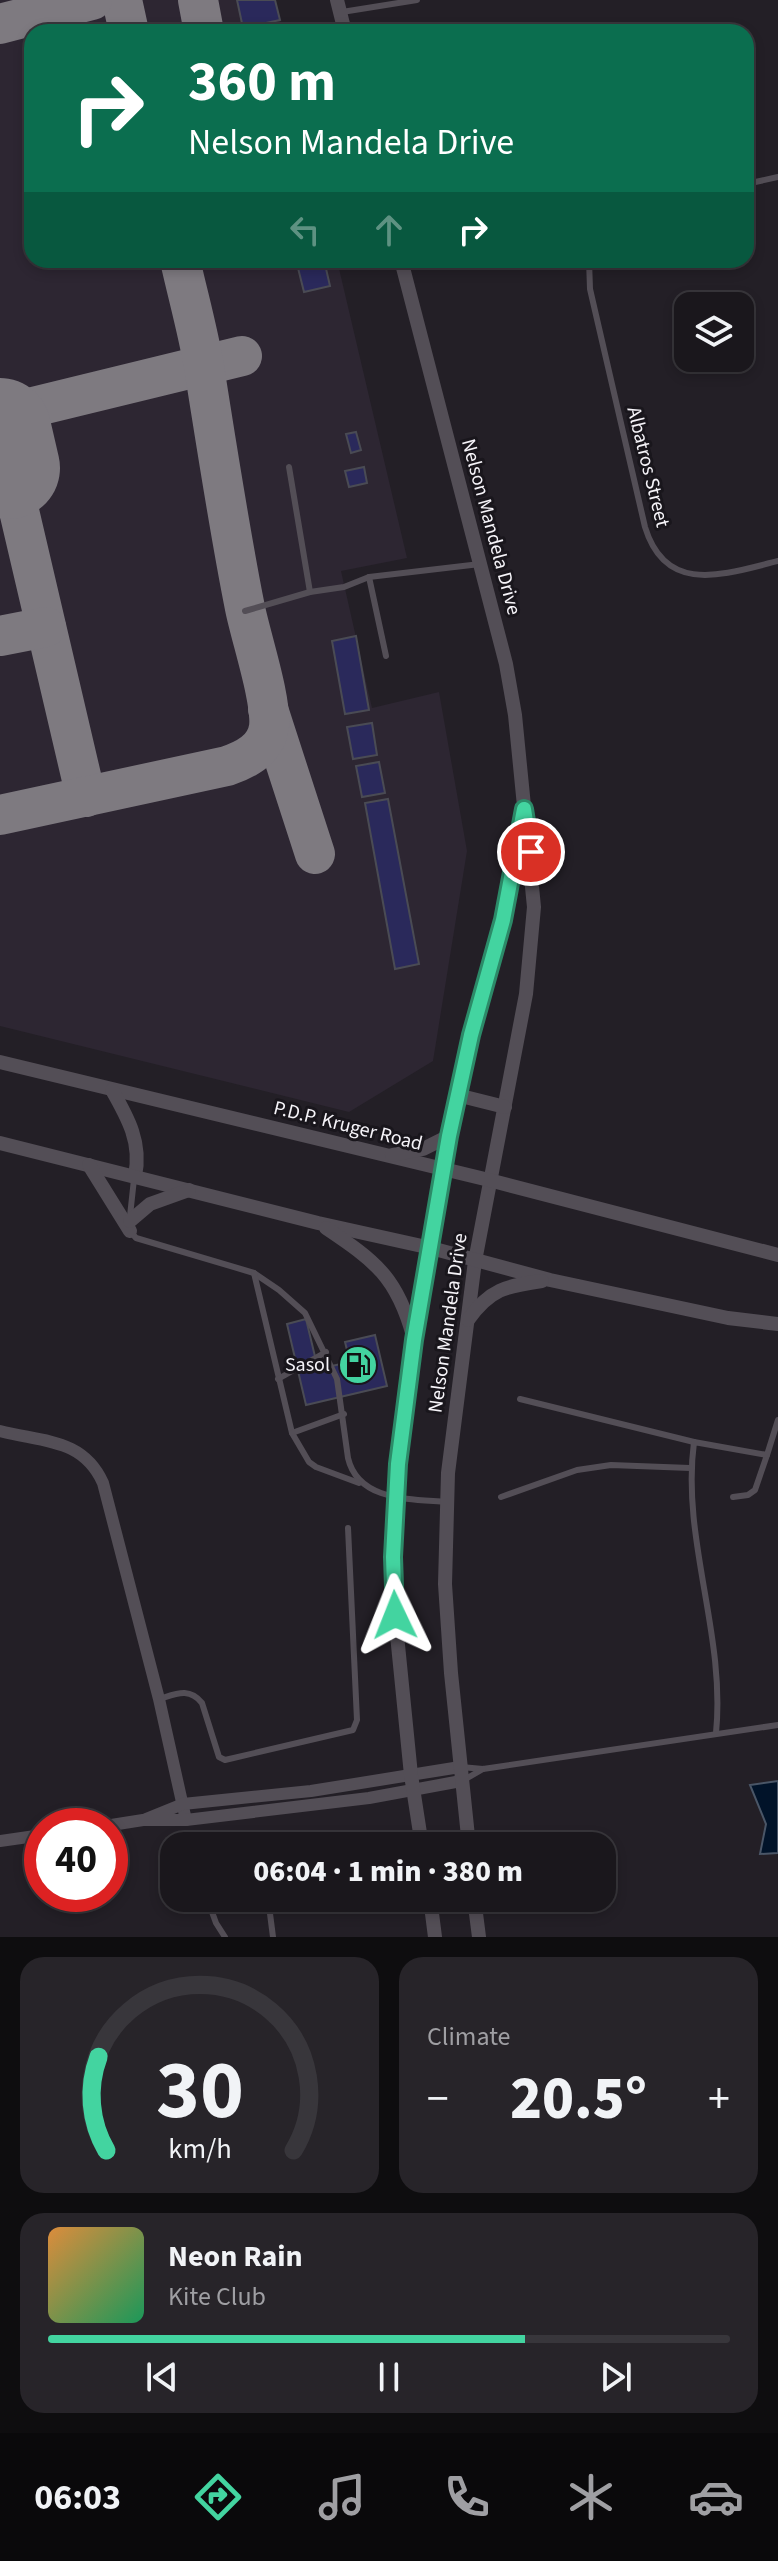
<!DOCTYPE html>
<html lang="en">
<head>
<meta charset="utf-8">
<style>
  body { margin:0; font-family:"Source Sans 3",sans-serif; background:#272429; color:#f1f3f6; height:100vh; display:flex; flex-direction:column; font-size:30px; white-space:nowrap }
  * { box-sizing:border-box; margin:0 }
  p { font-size:26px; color:#9f9fa3 }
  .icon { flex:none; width:44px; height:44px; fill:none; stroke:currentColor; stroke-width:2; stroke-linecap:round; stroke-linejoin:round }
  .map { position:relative; height:1937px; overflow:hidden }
  .drawer { display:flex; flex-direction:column; gap:20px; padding:20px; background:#0e0d0f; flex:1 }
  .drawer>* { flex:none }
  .banner { position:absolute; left:24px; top:24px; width:730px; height:244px; border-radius:24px; box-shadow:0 4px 12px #0003,0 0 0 2px #38363b; background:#0b6e4f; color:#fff; overflow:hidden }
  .fabs { position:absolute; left:674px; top:292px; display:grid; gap:16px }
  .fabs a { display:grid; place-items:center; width:80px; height:80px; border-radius:16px; background:#1a171c; box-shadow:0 4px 12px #0003,0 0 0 2px #38363b; font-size:40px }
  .speed { position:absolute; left:24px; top:1808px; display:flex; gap:16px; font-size:40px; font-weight:700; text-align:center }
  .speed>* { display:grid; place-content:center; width:104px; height:104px; border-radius:50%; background:#1a171c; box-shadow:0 4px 12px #0003,0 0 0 2px #38363b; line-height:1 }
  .speed .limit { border:12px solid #d22; background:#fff; color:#111 }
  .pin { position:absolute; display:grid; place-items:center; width:68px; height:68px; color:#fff; margin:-34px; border:4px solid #fff; border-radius:50%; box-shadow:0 2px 8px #0007 }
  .me { position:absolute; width:88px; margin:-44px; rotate:358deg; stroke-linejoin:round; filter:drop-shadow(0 0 6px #0008) }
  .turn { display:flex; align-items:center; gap:28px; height:168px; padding:0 32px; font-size:36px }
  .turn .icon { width:104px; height:104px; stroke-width:2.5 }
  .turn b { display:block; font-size:56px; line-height:68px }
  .lanes { display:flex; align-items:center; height:76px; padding:0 32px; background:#0003; justify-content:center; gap:40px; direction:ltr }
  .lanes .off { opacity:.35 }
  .big { font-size:60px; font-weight:800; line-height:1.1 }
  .drawer .tile { flex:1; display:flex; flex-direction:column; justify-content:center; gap:12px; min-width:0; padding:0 28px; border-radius:24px; background:#272429 }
  .drawer .dial { align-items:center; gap:0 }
  .dial svg { height:208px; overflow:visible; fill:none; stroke:#38363b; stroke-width:7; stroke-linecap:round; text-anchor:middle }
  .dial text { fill:#f1f3f6; stroke:none }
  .song { display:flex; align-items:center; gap:24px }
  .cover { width:96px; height:96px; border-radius:12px; background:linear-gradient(135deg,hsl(30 70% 55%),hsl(150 70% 35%)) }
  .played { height:8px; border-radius:4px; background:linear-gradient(90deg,#43d4a0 70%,#38363b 70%) }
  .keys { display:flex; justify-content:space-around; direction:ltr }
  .heat { display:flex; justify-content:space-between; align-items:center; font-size:44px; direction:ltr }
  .drawer .tiles { flex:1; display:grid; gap:20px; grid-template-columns:1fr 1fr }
  .tile:last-child { grid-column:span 2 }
  .trip { position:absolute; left:160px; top:1832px; width:456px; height:80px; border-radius:24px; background:#1a171c; box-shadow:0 4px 12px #0003,0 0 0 2px #38363b; font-weight:800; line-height:80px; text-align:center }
  .tabs { display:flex; height:128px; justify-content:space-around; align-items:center; background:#0a090b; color:#9f9fa3 }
  .tabs .icon { width:56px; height:56px }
  .tabs .selected { color:#43d4a0 }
  .tabs b { font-size:36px; color:#f1f3f6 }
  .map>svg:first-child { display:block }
  .built { fill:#2d2632 }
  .water { fill:#011329; stroke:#4a5667; stroke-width:2 }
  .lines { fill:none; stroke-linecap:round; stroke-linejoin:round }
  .taxiway { stroke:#7e7a80; stroke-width:40 }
  .runway { stroke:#7e7a80; stroke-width:102 }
  .building { fill:#2a295b; stroke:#4a4b54; stroke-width:2 }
  .service { stroke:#534e56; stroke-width:6 }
  .minor { stroke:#534e56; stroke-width:12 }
  .tertiary { stroke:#534e56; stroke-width:14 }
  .route-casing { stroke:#2c8a68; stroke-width:20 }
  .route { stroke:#43d4a0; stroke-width:14 }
  .labels { text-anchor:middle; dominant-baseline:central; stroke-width:6; stroke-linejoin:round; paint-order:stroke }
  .street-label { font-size:20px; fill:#f6f4f9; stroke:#19161c }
  .poi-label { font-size:20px; fill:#f6f4f9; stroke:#19161c; text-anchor:end }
</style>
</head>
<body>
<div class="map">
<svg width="778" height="1937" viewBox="0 0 778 1937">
  <rect width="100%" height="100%" fill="#231f26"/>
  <path class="built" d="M 0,0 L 275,0 L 283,32 L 32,32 L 32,260 L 337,260 L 407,558 L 341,571 L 372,708 L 439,692 L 467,851 L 433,1061 L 349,1112 L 0,1026 Z"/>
  <path class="water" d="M 778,1781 L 778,1853 L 760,1854 L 766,1824 L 750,1785 Z"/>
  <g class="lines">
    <g class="taxiway">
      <path d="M 122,0 L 129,32"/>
      <path d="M 198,0 L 204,32"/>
      <path d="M 0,24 L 92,0"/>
      <path d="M 0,415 L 242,356"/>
      <path d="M 9,468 L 86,797"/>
      <path d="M 0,636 L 46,627"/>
      <path d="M 268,709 L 315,854"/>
      <path d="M 0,815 L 227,766 C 245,760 266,750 269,727 C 272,700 251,638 245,608 C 229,528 217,448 204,367 C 198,331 188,296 180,260"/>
    </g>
    <path class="runway" d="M 0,429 L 9,468"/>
  </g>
  <g class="building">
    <path d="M 237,0 L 275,0 L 280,20 L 243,28 Z"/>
    <path d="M 296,260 L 324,260 L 330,286 L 304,292 Z"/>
    <path d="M 356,432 L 361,450 L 351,453 L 346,434 Z"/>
    <path d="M 364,467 L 367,483 L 349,487 L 345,471 Z"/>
    <path d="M 356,636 L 369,710 L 345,714 L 332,641 Z"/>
    <path d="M 372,723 L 377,755 L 353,759 L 347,727 Z"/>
    <path d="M 379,762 L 385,793 L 362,797 L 356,766 Z"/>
    <path d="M 388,799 L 419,964 L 395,969 L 365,803 Z"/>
    <path d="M 306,1319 L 318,1369 L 350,1362 L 345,1342 L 375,1335 L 387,1386 L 306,1405 L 287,1324 Z"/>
  </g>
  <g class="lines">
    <g class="service">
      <path d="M 342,12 L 417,0"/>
      <path d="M 746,184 L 778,177"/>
      <path d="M 589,260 L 590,289 L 645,527 C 666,596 725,574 778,561"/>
      <path d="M 289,467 L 310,592"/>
      <path d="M 369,577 L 386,656"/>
      <path d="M 245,611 L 310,592 L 344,587 L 369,577 L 480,564"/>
      <path d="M 130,1216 L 134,1179"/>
      <path d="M 130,1231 L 136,1238 L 254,1273 L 279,1290 L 305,1313 L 337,1379 L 348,1458 C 358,1501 410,1499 446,1502"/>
      <path d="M 254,1273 L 292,1433 L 309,1462 L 316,1467 L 359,1483"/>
      <path d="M 278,1379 L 326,1352"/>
      <path d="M 520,1399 L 694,1442"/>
      <path d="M 292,1433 L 344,1414"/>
      <path d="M 501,1497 L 577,1470 L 611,1465 L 690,1468"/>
      <path d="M 733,1497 L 748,1495 L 755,1490 L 767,1455"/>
      <path d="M 159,1699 C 176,1694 189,1687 202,1703 L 219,1757 L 225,1760 L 353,1730 L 357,1720 L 348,1528"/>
      <path d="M 716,1733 C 726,1635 681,1539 694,1442 L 767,1455 L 778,1420"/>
      <path d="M 461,1767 L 483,1769 L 778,1725"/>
      <path d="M 462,1781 L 483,1769"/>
      <path d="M 207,1898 L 216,1923 L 225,1937"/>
      <path d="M 268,1898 L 273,1937"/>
    </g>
    <g class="minor">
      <path d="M 0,1431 C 42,1442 83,1438 103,1483 L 159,1699 L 186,1820"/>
      <path d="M 146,1819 L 183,1804 L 311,1791 L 460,1767"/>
      <path d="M 105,1826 L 143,1820 L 186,1820 L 369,1798 L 461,1781"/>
      <path d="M 0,1841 L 42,1835"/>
    </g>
    <g class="tertiary">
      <path d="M 337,0 L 345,32"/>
      <path d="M 401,260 L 506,664 L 515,715 L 534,907 L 526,994 L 475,1261 L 448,1473 L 445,1584 L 451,1673 L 469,1846"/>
      <path d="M 0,1062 L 489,1180 L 778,1255"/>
      <path d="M 112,1090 C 128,1118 142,1143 135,1176"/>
      <path d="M 457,1095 L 505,1107"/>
      <path d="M 0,1143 L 318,1223 L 431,1248 L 550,1280 L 728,1318 L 778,1324"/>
      <path d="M 392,1155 L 423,1149 L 449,1136"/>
      <path d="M 89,1165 L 130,1231"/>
      <path d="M 130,1221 L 150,1204 L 189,1190"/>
      <path d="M 326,1228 C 375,1261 397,1277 413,1336"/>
      <path d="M 468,1320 C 490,1289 506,1286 542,1281"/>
      <path d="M 422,1846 L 411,1775 L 395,1615 L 393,1557 L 398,1464 L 414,1340 L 431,1248 L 442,1170 L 471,1035 L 503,920 L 522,817"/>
      <path d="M 430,1898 L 435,1937"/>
      <path d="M 474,1898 L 479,1937"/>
    </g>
  </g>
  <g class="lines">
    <defs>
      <path id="route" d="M 395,1615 L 393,1557 L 398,1464 L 414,1340 L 449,1136 L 471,1035 L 503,920 L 524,809 L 531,852"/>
    </defs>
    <use href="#route" class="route-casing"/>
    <use href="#route" class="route"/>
  </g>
  <defs>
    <symbol id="fuel-disc" viewBox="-11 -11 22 22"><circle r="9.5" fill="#43d4a0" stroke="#19161c"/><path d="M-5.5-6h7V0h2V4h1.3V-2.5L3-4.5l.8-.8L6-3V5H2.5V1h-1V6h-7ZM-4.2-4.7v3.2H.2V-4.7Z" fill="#111"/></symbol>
  </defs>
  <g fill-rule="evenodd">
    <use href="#fuel-disc" x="336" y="1343" width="44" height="44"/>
  </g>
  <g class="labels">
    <g class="street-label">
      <text transform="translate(648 467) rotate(76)">Albatros Street</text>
      <text transform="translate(491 527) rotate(75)">Nelson Mandela Drive</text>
      <text transform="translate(348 1126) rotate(14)">P.D.P. Kruger Road</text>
      <text transform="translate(448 1323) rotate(-82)">Nelson Mandela Drive</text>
    </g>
    <g class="poi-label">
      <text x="330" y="1365">Sasol</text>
    </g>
  </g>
</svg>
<div class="fabs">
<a><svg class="icon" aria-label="layers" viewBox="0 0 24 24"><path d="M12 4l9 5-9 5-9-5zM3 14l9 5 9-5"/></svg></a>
</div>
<div class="speed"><div class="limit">40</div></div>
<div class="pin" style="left:531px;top:852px;background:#d93025"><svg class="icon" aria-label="arrive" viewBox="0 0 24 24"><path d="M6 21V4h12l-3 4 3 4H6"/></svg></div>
<svg class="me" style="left:395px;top:1615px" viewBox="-20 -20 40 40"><path d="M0-17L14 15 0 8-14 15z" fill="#43d4a0" stroke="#fff" stroke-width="4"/></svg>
<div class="trip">06:04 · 1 min · 380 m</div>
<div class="banner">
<div class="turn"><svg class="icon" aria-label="right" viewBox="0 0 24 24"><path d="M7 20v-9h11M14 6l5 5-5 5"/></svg><div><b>360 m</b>Nelson Mandela Drive</div></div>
<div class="lanes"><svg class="icon off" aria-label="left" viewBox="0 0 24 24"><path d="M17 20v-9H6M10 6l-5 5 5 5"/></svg><svg class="icon off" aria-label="ahead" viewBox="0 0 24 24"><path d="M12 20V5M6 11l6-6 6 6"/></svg><svg class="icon" aria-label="right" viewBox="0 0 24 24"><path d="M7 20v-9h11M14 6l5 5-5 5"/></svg></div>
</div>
</div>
<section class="drawer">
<div class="tiles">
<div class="tile dial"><svg viewBox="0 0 100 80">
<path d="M14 69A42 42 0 1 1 86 69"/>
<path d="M14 69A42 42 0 0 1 11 33" stroke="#43d4a0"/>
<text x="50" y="56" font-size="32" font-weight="700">30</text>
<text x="50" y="72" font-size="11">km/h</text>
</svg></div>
<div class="tile"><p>Climate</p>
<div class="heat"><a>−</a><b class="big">20.5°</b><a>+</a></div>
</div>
<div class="tile">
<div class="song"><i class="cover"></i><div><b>Neon Rain</b><p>Kite Club</p></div></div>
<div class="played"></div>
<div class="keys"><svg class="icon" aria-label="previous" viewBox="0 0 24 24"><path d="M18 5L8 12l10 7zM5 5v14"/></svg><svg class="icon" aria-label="pause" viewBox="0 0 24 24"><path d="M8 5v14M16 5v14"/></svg><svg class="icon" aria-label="next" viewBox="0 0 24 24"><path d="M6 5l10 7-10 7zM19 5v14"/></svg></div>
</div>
</div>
</section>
<nav class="tabs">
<b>06:03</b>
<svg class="icon selected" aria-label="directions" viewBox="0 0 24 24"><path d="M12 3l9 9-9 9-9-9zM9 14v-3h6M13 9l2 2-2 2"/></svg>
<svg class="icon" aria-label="music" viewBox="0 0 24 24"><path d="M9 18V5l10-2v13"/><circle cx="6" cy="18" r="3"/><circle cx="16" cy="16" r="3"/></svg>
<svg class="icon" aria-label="phone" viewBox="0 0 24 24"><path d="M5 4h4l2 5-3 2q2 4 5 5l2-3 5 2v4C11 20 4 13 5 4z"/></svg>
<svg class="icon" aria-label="climate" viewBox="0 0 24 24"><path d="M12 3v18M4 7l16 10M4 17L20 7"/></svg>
<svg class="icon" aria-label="car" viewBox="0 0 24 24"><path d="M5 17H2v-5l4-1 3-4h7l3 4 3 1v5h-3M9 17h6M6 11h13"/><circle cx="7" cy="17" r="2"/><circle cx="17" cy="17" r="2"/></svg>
</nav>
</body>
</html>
